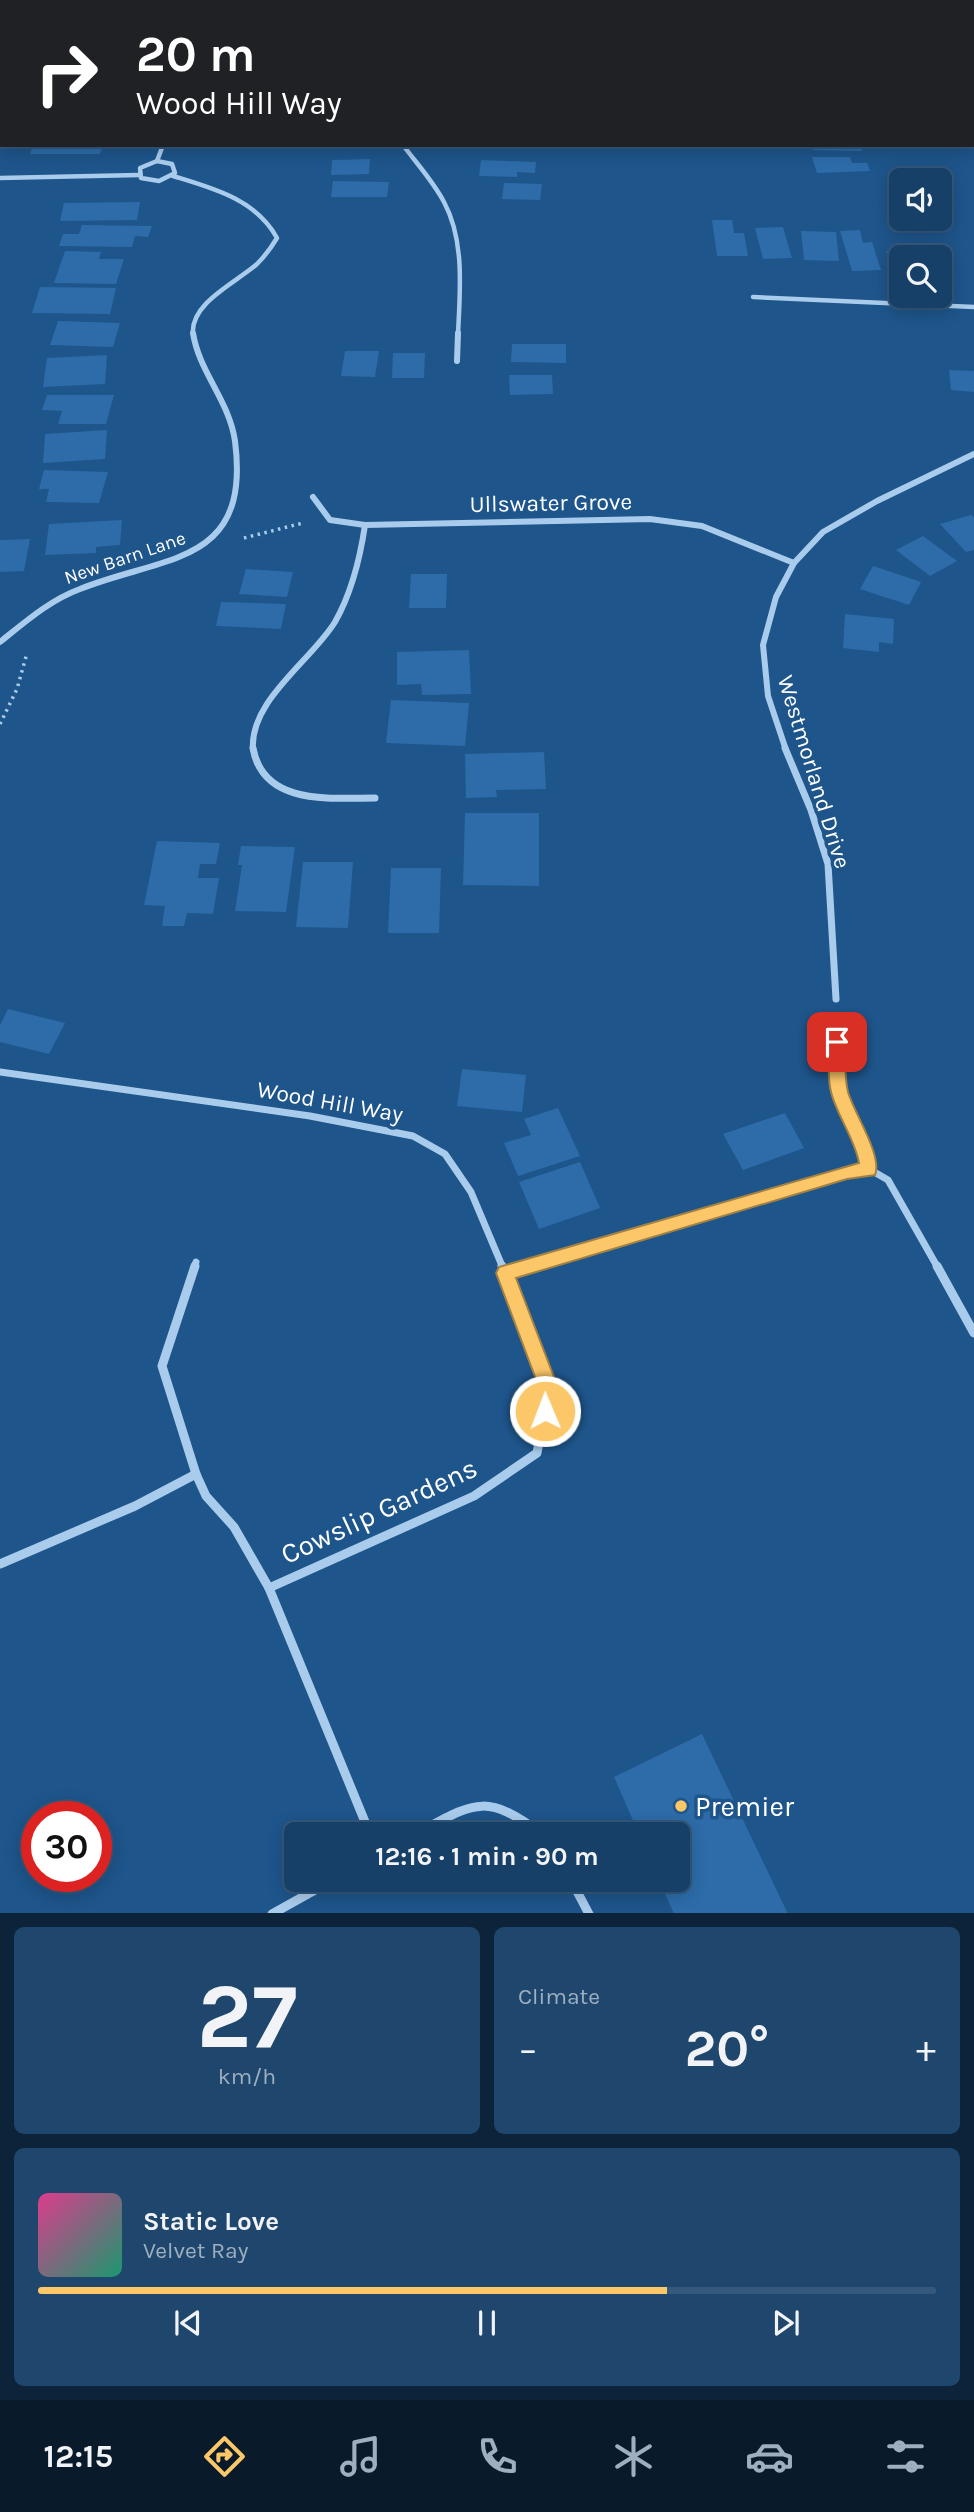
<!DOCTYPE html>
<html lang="en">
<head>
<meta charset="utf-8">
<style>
  body { margin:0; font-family:Karla,sans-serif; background:#1f476e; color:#f1f3f6; height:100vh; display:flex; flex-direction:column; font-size:26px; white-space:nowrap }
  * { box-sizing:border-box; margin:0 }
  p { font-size:23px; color:#9eafc0 }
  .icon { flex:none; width:38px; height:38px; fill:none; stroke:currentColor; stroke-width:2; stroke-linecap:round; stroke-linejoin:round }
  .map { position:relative; height:1913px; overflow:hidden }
  .sheet { display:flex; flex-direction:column; gap:14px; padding:14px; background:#0c2339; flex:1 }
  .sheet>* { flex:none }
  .hud { position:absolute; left:0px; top:0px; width:975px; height:147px; box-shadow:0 4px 18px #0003,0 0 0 2px #35597c; background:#202124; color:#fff; overflow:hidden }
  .tools { position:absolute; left:889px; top:168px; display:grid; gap:14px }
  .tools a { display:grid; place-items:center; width:63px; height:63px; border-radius:10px; background:#164068; box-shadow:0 4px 18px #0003,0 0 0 2px #35597c; font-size:35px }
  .speed { position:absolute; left:21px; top:1801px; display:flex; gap:14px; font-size:35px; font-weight:700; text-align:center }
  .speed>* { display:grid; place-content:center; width:91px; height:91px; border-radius:50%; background:#164068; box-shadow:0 4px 18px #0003,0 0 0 2px #35597c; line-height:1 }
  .speed .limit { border:10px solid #d22; background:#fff; color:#111 }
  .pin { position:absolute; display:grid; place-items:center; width:60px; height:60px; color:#fff; margin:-30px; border-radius:14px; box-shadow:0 4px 10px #0006 }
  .me { position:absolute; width:77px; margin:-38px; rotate:359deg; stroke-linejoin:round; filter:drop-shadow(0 0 5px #0008) }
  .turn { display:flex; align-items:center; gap:24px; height:147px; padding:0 21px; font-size:32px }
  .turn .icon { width:91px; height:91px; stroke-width:2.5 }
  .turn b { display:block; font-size:49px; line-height:60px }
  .big { font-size:52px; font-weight:700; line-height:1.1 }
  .sheet .tile { flex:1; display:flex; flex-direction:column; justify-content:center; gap:10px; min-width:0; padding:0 24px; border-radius:10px; background:#1f476e }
  .sheet .dial { align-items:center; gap:0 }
  .dial b { font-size:91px; line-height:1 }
  .song { display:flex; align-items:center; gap:21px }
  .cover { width:84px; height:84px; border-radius:10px; background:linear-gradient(135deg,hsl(330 70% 55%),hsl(160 70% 35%)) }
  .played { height:7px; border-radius:4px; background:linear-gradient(90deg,#fbc769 70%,#35597c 70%) }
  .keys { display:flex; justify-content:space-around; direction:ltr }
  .heat { display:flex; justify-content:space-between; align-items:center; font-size:38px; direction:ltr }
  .sheet .tiles { flex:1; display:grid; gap:14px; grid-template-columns:1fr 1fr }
  .tile:last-child { grid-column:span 2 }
  .trip { position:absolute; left:284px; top:1822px; width:406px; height:70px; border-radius:10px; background:#164068; box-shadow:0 4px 18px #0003,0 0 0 2px #35597c; font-weight:700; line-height:70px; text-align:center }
  .menu { display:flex; height:112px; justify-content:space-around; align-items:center; background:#091a2a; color:#9eafc0 }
  .menu .icon { width:49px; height:49px }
  .menu .on { color:#fbc769 }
  .menu b { font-size:32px; color:#f1f3f6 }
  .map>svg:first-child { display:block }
  .building { fill:#2d6ca9 }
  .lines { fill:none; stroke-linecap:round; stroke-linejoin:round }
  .path { stroke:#aaccec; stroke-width:3.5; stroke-dasharray:2.5 4.5; stroke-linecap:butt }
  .lane { stroke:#aaccec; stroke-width:5 }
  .street-far3 { stroke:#aaccec; stroke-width:4.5 }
  .street-far2 { stroke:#aaccec; stroke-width:6 }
  .street-far1 { stroke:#aaccec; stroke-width:7 }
  .street { stroke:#aaccec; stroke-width:9 }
  .route { fill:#fbc769; stroke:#a38144; stroke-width:2 }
  .poi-dot { fill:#fbc769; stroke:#1e558b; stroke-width:2.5 }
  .labels { text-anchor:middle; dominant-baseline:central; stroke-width:7; stroke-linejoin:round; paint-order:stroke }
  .far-street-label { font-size:19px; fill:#fff; stroke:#1e558b }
  .street-label { font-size:23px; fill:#fff; stroke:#1e558b }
  .near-street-label { font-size:28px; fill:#fff; stroke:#1e558b }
  .near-poi-label { font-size:28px; fill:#fff; stroke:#1e558b; text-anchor:start }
</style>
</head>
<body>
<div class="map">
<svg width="974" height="1914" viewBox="0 0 974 1914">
  <rect width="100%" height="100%" fill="#1e558b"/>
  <g class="building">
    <path d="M 33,145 L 103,145 L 100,154 L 30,154 Z"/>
    <path d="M 812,145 L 861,145 L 862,151 L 813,150 Z"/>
    <path d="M 812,157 L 850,157 L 852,163 L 867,163 L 870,171 L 817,173 Z"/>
    <path d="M 370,159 L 369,174 L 331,175 L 332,160 Z"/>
    <path d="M 481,160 L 536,162 L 535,173 L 517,172 L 517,177 L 479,176 Z"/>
    <path d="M 333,181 L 389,182 L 387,197 L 331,197 Z"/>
    <path d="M 504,183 L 542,184 L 540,200 L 502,199 Z"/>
    <path d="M 140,202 L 137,220 L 60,221 L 64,203 Z"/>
    <path d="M 712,220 L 732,220 L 734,233 L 744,233 L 748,256 L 717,256 Z"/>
    <path d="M 82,225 L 152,226 L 148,237 L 135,236 L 132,247 L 59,246 L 63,234 L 79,234 Z"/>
    <path d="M 783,227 L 792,258 L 763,259 L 755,228 Z"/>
    <path d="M 860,230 L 863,243 L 872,242 L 881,270 L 852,271 L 840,231 Z"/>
    <path d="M 801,231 L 836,232 L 839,261 L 804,260 Z"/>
    <path d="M 915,250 L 919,257 L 901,257 L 901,273 L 896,273 L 886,251 Z"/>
    <path d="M 65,251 L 101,252 L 99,259 L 124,259 L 116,284 L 54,283 Z"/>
    <path d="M 40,287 L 116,288 L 110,314 L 32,313 Z"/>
    <path d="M 58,321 L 120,323 L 113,347 L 50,345 Z"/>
    <path d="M 512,344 L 566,344 L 566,363 L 511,362 Z"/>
    <path d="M 345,351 L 379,351 L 375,377 L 341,376 Z"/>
    <path d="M 393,353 L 425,353 L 424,378 L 392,378 Z"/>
    <path d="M 107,355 L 105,384 L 43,387 L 47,358 Z"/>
    <path d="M 949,370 L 974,371 L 974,392 L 951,390 Z"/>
    <path d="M 509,375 L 552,375 L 553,394 L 510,395 Z"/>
    <path d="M 47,395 L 114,395 L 106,424 L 58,424 L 62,411 L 42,410 Z"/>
    <path d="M 107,430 L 105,459 L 43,463 L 45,434 Z"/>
    <path d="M 44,470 L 108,472 L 99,503 L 46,502 L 49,489 L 39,489 Z"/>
    <path d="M 971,515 L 974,517 L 974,550 L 966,552 L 940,524 Z"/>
    <path d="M 122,520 L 120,545 L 96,547 L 96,553 L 45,555 L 49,524 Z"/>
    <path d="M 923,536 L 957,561 L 930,576 L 896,550 Z"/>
    <path d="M 30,539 L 24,571 L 0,572 L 0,540 Z"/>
    <path d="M 873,566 L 921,582 L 909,605 L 860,589 Z"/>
    <path d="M 246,569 L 293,572 L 287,597 L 239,594 Z"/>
    <path d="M 411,574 L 447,574 L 446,608 L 409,608 Z"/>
    <path d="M 221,602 L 286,604 L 281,629 L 216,626 Z"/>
    <path d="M 845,614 L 894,619 L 893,644 L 879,642 L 879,652 L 843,648 Z"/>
    <path d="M 469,650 L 471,694 L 422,695 L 421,684 L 397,685 L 397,652 Z"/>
    <path d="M 391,700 L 469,703 L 465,746 L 386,743 Z"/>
    <path d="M 544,752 L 546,789 L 496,790 L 497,797 L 466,798 L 465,754 Z"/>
    <path d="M 465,813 L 539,813 L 539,886 L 463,885 Z"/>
    <path d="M 157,841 L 220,843 L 216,864 L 200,864 L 198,878 L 219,878 L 213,914 L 187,913 L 184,926 L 162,926 L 165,906 L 144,905 Z"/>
    <path d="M 241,846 L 295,847 L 286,912 L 235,911 L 242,865 L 238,865 Z"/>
    <path d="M 303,862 L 353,862 L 348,928 L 296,927 Z"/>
    <path d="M 391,868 L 441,868 L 439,933 L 388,933 Z"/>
    <path d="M 8,1009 L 65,1023 L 49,1054 L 0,1042 L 0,1025 Z"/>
    <path d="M 462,1069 L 526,1075 L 522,1112 L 457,1106 Z"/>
    <path d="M 558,1108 L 580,1156 L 518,1176 L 504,1143 L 531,1135 L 524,1119 Z"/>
    <path d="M 785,1113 L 804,1148 L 743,1170 L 723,1134 Z"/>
    <path d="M 580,1162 L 600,1208 L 539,1229 L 519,1182 Z"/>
    <path d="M 702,1734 L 788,1914 L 674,1914 L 659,1880 L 677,1880 L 677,1834 L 639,1834 L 614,1777 Z"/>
  </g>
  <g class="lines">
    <g class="path">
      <path d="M 244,538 L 303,523"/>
      <path d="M 0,724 L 17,689 L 27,653"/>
    </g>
    <path class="lane" d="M 837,1042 L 839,1089 L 853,1130 L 865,1147 L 869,1169"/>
    <g class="street-far3">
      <path d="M 403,145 C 417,164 433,181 444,202 C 465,241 460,291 458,334"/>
      <path d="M 157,161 L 172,164 L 175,173 L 159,181 L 141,178 L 140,168 Z"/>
      <path d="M 157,161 L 163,145"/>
      <path d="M 173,176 C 212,188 256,199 277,238 C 271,248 265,256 257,264 C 237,282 190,303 193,334"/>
      <path d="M 0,178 L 139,175"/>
      <path d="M 753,297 L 974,307"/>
    </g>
    <g class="street-far2">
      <path d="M 457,361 L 458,333"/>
      <path d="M 313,497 L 330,520 L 365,525 L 650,519 L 702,526 L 794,563"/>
      <path d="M 0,642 C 25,622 50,600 80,589 C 165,555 251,566 235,441 C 229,400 199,372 193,333"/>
      <path d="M 253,750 C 249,701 311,661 335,622 C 352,592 360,559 365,525"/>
      <path d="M 786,750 L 768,696 L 763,645 L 776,597 L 794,563 L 823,532 L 877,501 L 974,454"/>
    </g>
    <g class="street-far1">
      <path d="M 253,748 C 263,806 331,798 375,798"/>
      <path d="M 785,748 L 811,810 L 828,864 L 836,999"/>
      <path d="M 0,1072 L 310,1116 L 413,1136 L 445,1154 L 471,1192 L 503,1268"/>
      <path d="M 194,1268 L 196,1262"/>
      <path d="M 521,1268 L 847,1172 L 869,1169 L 888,1180 L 938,1268"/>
    </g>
    <g class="street">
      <path d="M 195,1266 L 162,1366 L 196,1474"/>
      <path d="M 502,1266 L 505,1273 L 527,1266"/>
      <path d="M 937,1266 L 974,1333"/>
      <path d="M 0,1564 L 135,1506 L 196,1474 L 206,1496 L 234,1527 L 269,1588"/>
      <path d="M 370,1834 L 269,1588 L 474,1496 L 537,1453 L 549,1390 L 505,1273"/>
      <path d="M 416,1834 C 475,1802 485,1792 542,1834"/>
      <path d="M 571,1880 L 589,1914"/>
      <path d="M 272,1914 L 333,1880"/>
    </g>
  </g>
  <path class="route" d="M 837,1035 L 843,1037 L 845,1042 C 846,1058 844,1077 848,1092 C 854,1113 883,1156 875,1175 L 847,1179 L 516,1278 L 559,1390 L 552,1418 L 545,1420 L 538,1418 L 536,1411 L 540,1390 L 496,1273 L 499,1267 L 859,1163 C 855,1139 837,1116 831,1092 C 827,1076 829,1058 829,1042 L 831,1037 Z"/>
  <circle class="poi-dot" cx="681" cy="1806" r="7"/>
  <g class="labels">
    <g class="far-street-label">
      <text transform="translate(125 558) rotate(-19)">New Barn Lane</text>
    </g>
    <g class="street-label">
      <text transform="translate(551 503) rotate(-1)">Ullswater Grove</text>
      <text transform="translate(814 772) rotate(73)">Westmorland Drive</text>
      <text transform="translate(330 1102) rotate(10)">Wood Hill Way</text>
    </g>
    <g class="near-street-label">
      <text transform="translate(379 1511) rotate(-25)">Cowslip Gardens</text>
    </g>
    <g class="near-poi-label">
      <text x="695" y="1806">Premier</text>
    </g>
  </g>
</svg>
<div class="tools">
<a><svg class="icon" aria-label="sound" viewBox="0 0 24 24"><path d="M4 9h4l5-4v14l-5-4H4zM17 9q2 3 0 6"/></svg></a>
<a><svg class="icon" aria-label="search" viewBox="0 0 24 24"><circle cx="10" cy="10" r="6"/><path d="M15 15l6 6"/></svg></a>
</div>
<div class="speed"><div class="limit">30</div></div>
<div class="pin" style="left:837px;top:1042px;background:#d93025"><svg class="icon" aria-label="arrive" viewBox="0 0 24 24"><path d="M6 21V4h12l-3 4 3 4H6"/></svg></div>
<svg class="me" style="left:545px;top:1411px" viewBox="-20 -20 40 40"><circle r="17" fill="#fbc769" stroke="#fff" stroke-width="3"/><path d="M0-11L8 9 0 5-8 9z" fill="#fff"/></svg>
<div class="trip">12:16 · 1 min · 90 m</div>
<div class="hud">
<div class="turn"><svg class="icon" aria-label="right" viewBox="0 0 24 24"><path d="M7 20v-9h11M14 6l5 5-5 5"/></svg><div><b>20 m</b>Wood Hill Way</div></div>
</div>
</div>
<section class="sheet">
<div class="tiles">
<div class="tile dial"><b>27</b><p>km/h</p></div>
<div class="tile"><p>Climate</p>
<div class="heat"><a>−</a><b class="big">20°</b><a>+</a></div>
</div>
<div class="tile">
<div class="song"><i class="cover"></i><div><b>Static Love</b><p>Velvet Ray</p></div></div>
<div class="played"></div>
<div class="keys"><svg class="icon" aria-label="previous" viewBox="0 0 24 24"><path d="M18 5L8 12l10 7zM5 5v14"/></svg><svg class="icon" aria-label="pause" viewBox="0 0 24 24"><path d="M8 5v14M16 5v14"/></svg><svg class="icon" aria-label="next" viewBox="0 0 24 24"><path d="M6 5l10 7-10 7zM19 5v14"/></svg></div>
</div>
</div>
</section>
<nav class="menu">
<b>12:15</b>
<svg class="icon on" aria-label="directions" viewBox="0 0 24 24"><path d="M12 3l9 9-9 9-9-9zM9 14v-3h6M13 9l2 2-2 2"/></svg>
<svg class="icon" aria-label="music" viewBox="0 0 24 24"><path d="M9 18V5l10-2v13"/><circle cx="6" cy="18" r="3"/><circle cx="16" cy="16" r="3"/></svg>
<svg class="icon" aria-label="phone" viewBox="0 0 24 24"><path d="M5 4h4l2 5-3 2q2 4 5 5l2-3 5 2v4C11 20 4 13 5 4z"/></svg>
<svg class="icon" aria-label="climate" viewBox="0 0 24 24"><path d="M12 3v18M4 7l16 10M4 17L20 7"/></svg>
<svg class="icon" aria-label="car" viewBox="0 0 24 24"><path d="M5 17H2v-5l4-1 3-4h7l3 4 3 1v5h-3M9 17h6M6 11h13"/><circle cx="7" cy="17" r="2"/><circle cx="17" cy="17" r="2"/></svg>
<svg class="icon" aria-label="filters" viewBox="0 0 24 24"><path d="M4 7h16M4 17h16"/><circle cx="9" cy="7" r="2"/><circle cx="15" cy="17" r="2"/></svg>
</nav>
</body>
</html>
